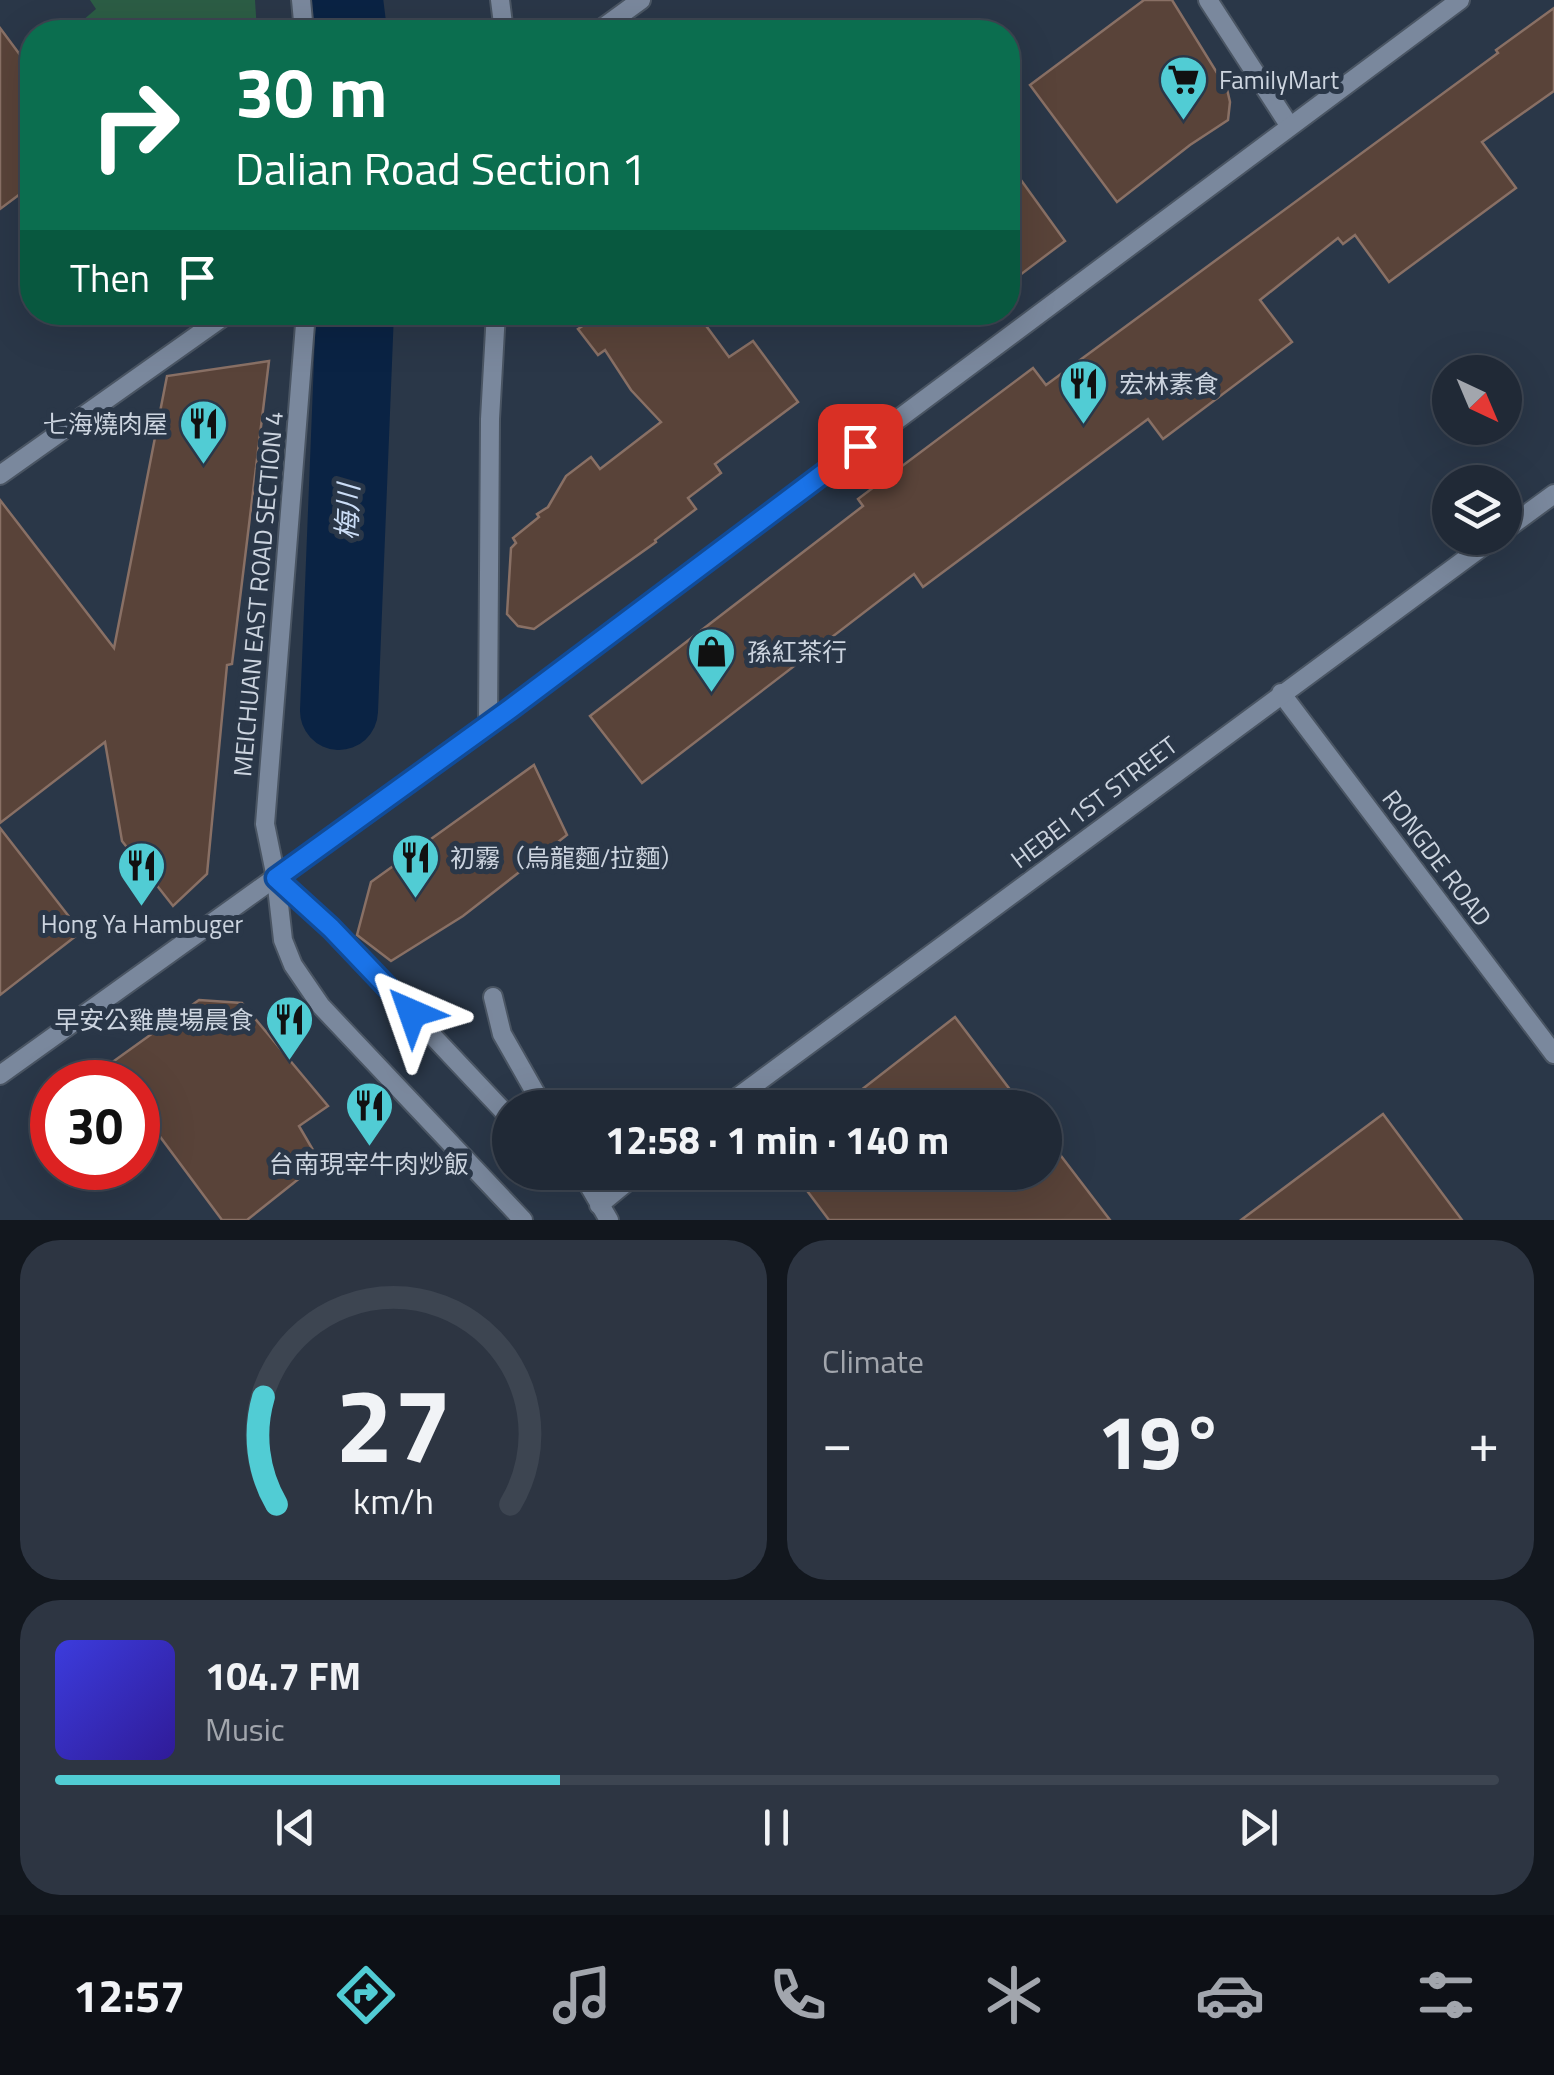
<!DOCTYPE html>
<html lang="en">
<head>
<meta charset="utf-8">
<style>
  body { margin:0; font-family:"Titillium Web","Noto Sans TC",sans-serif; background:#2d3542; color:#f1f3f6; height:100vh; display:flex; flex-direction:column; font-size:38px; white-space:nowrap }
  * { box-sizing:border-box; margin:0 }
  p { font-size:32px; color:#a2a6ad }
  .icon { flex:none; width:55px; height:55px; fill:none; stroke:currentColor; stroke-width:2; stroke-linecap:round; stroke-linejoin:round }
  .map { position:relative; height:1220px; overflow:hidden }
  .drawer { display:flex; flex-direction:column; gap:20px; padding:20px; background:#12171e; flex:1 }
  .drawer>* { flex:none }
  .banner { position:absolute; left:20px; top:20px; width:1000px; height:305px; border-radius:40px; box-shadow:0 10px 40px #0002,0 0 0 2px #3d4551; background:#0b6e4f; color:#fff; overflow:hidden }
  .needle { width:65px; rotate:136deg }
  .controls { position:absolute; left:1432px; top:355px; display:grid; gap:20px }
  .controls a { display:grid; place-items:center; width:90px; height:90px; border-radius:50%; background:#202936; box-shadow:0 10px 40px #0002,0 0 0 2px #3d4551; font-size:50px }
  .speed { position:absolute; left:30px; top:1060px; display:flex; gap:20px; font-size:50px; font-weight:700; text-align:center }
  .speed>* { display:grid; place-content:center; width:130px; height:130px; border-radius:50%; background:#202936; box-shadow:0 10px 40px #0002,0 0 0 2px #3d4551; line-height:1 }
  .speed .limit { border:15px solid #d22; background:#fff; color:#111 }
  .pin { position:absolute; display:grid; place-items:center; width:85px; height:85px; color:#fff; margin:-42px; border-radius:20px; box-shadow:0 5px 15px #0006 }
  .me { position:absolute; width:110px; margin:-55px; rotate:317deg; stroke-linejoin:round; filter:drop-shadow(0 0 8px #0008) }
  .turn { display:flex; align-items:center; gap:35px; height:210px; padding:0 50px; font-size:45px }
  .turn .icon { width:130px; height:130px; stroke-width:2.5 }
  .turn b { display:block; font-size:70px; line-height:85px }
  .then { display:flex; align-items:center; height:95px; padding:0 50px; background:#0003; gap:20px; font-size:38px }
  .big { font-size:75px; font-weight:700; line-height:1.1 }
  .drawer .card { flex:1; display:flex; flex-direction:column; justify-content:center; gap:15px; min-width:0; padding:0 35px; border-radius:40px; background:#2d3542 }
  .drawer .dial { align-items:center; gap:0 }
  .dial svg { height:260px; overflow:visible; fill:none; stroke:#3d4551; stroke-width:7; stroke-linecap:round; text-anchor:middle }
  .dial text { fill:#f1f3f6; stroke:none }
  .song { display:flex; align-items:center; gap:30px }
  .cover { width:120px; height:120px; border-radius:15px; background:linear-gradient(135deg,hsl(240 70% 55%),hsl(250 70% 35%)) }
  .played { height:10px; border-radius:5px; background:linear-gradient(90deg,#51ccd4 35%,#3d4551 35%) }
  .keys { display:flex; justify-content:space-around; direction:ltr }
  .heat { display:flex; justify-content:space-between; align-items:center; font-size:55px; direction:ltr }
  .drawer .tiles { flex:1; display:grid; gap:20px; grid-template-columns:1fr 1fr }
  .card:last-child { grid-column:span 2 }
  .trip { position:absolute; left:492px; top:1090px; width:570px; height:100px; border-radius:50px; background:#202936; box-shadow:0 10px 40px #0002,0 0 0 2px #3d4551; font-weight:700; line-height:100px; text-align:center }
  .dock { display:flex; height:160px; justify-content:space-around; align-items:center; background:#0d1016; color:#a2a6ad }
  .dock .icon { width:70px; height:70px }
  .dock .on { color:#51ccd4 }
  .dock b { font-size:45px; color:#f1f3f6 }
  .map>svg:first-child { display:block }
  .green { fill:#2c5d45 }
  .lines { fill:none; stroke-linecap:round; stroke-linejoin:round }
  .river { stroke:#0a2344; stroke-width:78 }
  .building { fill:#594339; stroke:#897065; stroke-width:2.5 }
  .minor-casing { stroke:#4a5563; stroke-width:22 }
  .minor { stroke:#7a889d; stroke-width:18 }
  .route-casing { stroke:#114b97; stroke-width:25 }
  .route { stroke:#1a73e8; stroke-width:18 }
  .labels { text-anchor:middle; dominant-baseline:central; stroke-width:10; stroke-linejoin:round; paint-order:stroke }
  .poi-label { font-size:25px; fill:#ccd4df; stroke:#2a3748; text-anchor:start }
  .street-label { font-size:25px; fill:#ccd4df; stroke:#2a3748 }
  .water-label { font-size:28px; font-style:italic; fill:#cbddf6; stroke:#2a3748 }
</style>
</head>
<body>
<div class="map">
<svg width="1554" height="1220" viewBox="0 0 1554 1220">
  <rect width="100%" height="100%" fill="#2a3748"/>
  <path class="green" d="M 90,0 L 255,0 L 257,32 L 69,32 L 96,9 Z"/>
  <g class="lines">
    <g class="river">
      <path d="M 344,0 L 348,32"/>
      <path d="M 339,711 L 355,312"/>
    </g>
  </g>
  <g class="building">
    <path d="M 1144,0 L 1172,0 L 1227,89 L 1230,102 L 1228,120 L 1190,145 L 1117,202 L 1030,85 Z"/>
    <path d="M 1554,8 L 1554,91 L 1482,142 L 1516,188 L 1389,282 L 1355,235 L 1343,244 L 1338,238 L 1260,300 L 1292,342 L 1163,439 L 1148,419 L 923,587 L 914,574 L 642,783 L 590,716 L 863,506 L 858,499 L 1033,368 L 1046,385 L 1498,53 L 1496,50 Z"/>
    <path d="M 0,28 L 32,71 L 32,185 L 0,209 Z"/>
    <path d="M 1008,162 L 1065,241 L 1008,284 Z"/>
    <path d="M 580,312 L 696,312 L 729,357 L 753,341 L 798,402 L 715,464 L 721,473 L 688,498 L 696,509 L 655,540 L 656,542 L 534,629 L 518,626 L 507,614 L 511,548 L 516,543 L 513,538 L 539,517 L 537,514 L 548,507 L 566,476 L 591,457 L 600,469 L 661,422 L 631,390 L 605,350 L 598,355 L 578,329 L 587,323 Z"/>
    <path d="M 269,361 L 232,664 L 227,665 L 207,874 L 173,906 L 122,841 L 105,742 L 0,823 L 0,500 L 114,648 L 167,376 Z"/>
    <path d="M 534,765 L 567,835 L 463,916 L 391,961 L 357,935 L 371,882 Z"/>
    <path d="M 0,828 L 81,932 L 0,995 Z"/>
    <path d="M 199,1000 L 242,1003 L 328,1106 L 299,1126 L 320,1162 L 247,1220 L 222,1220 L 138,1107 L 138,1082 L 119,1082 L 107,1066 Z"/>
    <path d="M 955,1017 L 1024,1108 L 838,1108 Z"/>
    <path d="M 1383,1114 L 1462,1220 L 1241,1220 Z"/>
    <path d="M 1045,1135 L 1110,1220 L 829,1220 L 793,1172 L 1045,1172 Z"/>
  </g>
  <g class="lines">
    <defs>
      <g id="minor">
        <path d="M 301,0 L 304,32"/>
        <path d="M 500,0 L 504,32"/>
        <path d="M 1208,0 L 1289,125"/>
        <path d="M 597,32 L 641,0"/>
        <path d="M 306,312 L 265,824 L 276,878 L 283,940 L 293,965 L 321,1006 L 523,1220"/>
        <path d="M 0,475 L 230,312"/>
        <path d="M 1505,530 L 1554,494"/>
        <path d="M 1281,693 L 1554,1054"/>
        <path d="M 488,725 L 490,419 L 496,312"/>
        <path d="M 276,878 L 331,928 L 510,1118"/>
        <path d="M 493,997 L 502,1034 L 544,1108"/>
        <path d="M 0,1075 L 488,725 L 1460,0"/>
        <path d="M 723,1108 L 1494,538"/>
        <path d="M 581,1172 L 609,1220"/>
        <path d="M 599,1205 L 639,1172"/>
      </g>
    </defs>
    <use href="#minor" class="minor-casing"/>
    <use href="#minor" class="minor"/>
  </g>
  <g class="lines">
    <defs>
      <path id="route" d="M 412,1013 L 331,928 L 276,878 L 510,709 L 860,446"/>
    </defs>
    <use href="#route" class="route-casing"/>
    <use href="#route" class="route"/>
  </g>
  <defs>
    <symbol id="supermarket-pin" viewBox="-11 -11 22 30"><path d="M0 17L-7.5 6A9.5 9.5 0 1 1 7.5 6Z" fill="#51ccd4" stroke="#2a3748"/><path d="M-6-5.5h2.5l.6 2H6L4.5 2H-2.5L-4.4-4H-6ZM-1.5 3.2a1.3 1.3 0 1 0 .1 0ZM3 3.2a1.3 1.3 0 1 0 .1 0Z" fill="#111"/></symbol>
    <symbol id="restaurant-pin" viewBox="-11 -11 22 30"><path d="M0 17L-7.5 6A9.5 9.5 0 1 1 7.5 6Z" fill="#51ccd4" stroke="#2a3748"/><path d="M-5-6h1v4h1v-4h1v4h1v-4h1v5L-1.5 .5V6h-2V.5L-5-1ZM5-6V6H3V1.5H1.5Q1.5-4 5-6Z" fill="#111"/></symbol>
    <symbol id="shop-pin" viewBox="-11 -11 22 30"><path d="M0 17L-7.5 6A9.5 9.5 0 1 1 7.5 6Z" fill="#51ccd4" stroke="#2a3748"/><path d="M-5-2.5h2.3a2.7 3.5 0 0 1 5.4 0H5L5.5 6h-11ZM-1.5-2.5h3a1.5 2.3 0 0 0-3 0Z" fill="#111"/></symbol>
  </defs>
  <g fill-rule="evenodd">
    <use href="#supermarket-pin" x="1156" y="52" width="55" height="75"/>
    <use href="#restaurant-pin" x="1056" y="356" width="55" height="75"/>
    <use href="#restaurant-pin" x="176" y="396" width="55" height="75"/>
    <use href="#shop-pin" x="684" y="624" width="55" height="75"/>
    <use href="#restaurant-pin" x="388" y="830" width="55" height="75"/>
    <use href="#restaurant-pin" x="114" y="838" width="55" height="75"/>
    <use href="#restaurant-pin" x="262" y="992" width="55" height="75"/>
    <use href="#restaurant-pin" x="342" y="1078" width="55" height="75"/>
  </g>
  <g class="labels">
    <g class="poi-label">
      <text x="1219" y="80">FamilyMart</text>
      <text x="1119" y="384">宏林素食</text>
      <text x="168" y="424" text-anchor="end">七海燒肉屋</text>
      <text x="747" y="652">孫紅茶行</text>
      <text x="450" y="858">初霧（烏龍麵/拉麵）</text>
      <text x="142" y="924" text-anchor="middle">Hong Ya Hambuger</text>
      <text x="254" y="1020" text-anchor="end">早安公雞農場晨食</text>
      <text x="369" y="1164" text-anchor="middle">台南現宰牛肉炒飯</text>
    </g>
    <g class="street-label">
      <text transform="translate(258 594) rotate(-85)">MEICHUAN EAST ROAD SECTION 4</text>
      <text transform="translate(1094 802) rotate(-37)">HEBEI 1ST STREET</text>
      <text transform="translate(1437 858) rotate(53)">RONGDE ROAD</text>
    </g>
    <g class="water-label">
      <text transform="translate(347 512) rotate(-88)">梅川</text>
    </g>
  </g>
</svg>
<div class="controls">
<a><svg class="needle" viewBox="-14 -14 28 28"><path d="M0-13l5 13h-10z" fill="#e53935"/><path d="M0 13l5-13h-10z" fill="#a2a6ad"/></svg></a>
<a><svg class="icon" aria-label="layers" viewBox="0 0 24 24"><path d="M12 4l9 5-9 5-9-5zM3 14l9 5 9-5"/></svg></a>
</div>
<div class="speed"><div class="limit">30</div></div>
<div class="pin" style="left:860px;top:446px;background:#d93025"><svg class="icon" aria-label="arrive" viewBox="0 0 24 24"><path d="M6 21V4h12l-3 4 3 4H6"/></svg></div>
<svg class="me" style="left:412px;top:1013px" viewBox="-20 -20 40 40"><path d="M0-17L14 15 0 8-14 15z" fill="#1a73e8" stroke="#fff" stroke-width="4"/></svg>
<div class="trip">12:58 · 1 min · 140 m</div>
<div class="banner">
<div class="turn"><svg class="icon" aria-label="right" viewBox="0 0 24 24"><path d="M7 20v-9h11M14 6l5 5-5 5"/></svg><div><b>30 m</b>Dalian Road Section 1</div></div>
<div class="then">Then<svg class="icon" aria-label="arrive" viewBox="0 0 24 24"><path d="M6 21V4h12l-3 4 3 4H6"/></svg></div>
</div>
</div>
<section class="drawer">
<div class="tiles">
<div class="card dial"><svg viewBox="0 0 100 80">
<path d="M14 69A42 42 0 1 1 86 69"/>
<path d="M14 69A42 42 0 0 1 10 36" stroke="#51ccd4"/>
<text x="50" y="56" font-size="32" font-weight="700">27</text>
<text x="50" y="72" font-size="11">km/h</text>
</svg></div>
<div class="card"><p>Climate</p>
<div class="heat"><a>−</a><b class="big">19°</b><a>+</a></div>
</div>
<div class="card">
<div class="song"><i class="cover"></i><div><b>104.7 FM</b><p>Music</p></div></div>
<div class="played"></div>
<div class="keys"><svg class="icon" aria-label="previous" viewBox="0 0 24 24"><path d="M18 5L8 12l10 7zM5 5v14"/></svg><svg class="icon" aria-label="pause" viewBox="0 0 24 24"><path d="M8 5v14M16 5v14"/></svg><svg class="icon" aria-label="next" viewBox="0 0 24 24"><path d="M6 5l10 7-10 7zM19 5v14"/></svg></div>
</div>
</div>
</section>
<nav class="dock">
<b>12:57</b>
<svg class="icon on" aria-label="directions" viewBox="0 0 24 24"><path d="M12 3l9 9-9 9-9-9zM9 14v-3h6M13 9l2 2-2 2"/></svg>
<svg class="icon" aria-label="music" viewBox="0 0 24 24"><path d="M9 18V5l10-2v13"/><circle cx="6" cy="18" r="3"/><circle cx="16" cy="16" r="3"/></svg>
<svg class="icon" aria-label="phone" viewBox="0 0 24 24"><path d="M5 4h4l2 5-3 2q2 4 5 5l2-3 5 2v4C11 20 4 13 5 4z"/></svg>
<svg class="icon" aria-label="climate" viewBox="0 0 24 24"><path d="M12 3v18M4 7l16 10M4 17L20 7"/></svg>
<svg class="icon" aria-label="car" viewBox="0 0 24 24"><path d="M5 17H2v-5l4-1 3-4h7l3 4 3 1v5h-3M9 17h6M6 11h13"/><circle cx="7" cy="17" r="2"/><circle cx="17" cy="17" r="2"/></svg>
<svg class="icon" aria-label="filters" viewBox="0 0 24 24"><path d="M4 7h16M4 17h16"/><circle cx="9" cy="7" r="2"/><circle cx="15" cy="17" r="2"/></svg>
</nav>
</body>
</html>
